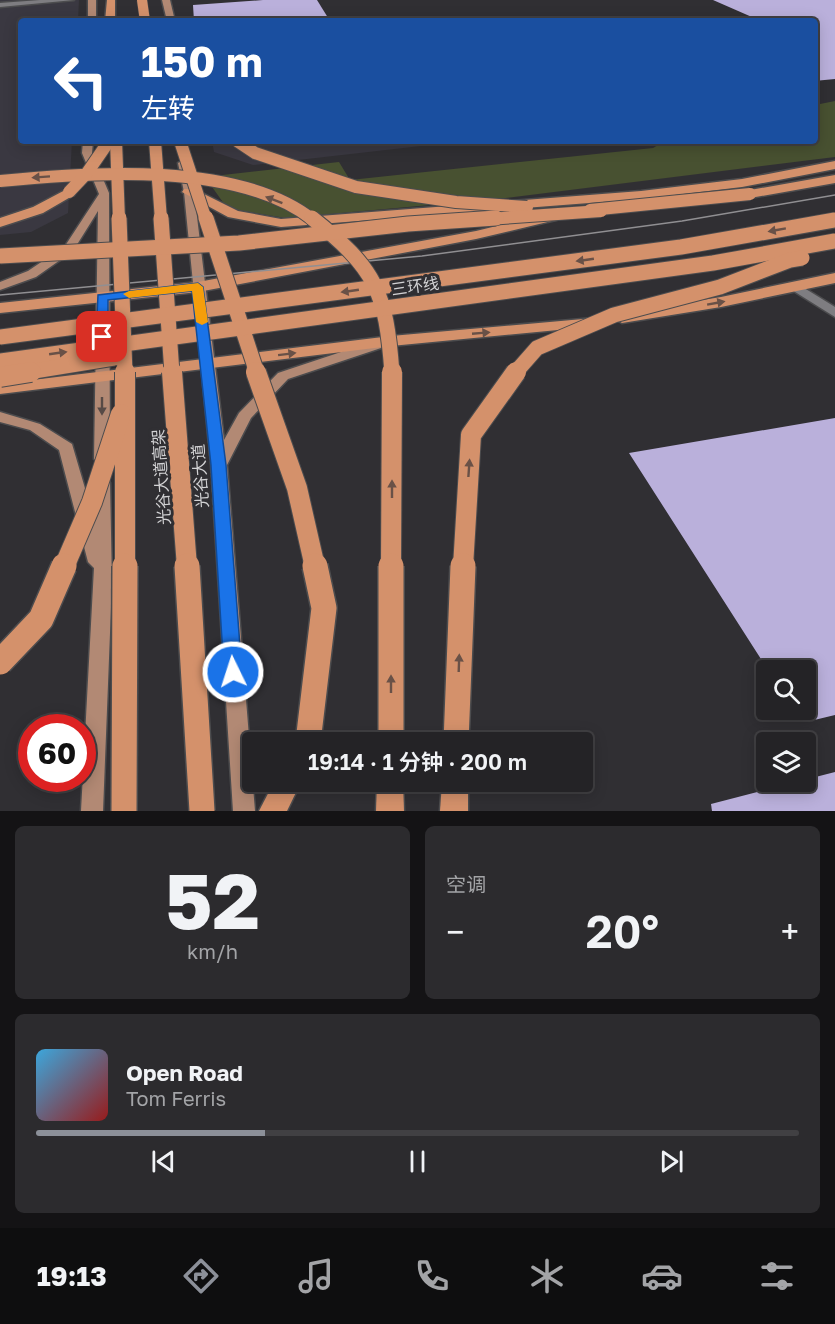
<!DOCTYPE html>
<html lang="zh">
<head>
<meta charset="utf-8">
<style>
  body { margin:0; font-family:"Golos Text","Noto Sans SC",sans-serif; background:#2c2b2e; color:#f1f3f6; height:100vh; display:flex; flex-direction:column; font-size:22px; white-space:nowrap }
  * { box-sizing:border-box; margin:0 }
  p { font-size:20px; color:#a3a4a7 }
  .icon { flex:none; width:33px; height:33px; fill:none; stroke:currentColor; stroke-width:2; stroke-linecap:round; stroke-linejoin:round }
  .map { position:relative; height:811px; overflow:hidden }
  .panel { display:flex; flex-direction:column; gap:15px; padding:15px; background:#141315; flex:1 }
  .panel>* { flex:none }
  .guide { position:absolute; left:18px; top:18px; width:800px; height:126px; border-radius:6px; box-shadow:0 3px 15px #0003,0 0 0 2px #414043; background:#1a4fa0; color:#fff; overflow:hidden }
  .tools { position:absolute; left:756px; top:660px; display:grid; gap:12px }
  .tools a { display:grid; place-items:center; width:60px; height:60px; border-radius:6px; background:#242326; box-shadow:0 3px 15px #0003,0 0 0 2px #414043; font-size:30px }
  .speed { position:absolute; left:18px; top:714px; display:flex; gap:12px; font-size:30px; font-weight:700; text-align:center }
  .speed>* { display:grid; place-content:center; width:78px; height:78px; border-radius:50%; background:#242326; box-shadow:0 3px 15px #0003,0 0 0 2px #414043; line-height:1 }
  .speed .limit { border:9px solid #d22; background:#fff; color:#111 }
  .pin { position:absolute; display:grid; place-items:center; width:51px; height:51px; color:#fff; margin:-26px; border-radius:12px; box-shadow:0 3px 9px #0006 }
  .me { position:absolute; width:66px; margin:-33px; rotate:356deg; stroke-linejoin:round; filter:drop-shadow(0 0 4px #0008) }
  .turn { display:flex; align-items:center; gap:21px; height:126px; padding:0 24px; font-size:27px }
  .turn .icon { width:78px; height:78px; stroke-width:2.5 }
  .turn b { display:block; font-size:42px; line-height:51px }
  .big { font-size:45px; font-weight:600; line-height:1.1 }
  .panel .widget { flex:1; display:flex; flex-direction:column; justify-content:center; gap:9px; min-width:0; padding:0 21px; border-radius:9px; background:#2c2b2e }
  .panel .dial { align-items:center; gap:0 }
  .dial b { font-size:78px; line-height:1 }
  .song { display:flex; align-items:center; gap:18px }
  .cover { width:72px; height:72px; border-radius:9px; background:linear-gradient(135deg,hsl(200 70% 55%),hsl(0 70% 35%)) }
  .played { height:6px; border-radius:3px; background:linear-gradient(90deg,#8c9099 30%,#414043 30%) }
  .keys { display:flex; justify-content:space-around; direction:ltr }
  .heat { display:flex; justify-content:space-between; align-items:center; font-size:33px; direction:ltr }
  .panel .tiles { flex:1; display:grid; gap:15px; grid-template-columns:1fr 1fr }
  .widget:last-child { grid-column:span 2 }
  .trip { position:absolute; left:242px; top:732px; width:351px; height:60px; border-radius:6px; background:#242326; box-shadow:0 3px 15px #0003,0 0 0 2px #414043; font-weight:600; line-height:60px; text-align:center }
  .menu { display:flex; height:96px; justify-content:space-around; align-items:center; background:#0e0e0f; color:#a3a4a7 }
  .menu .icon { width:42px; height:42px }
  .menu .current { color:#8c9099 }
  .menu b { font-size:27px; color:#f1f3f6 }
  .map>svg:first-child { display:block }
  .built { fill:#3a3841 }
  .green { fill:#485131 }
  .building { fill:#bab0db }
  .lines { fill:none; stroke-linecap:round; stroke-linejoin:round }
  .minor-casing { stroke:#4c4c4e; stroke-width:3 }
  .major-casing { stroke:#4c4c4e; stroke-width:3 }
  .highway-casing { stroke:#4c4c4e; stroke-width:3 }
  .minor { fill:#7e7d81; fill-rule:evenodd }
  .major { fill:#b28974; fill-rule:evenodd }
  .highway { fill:#d4916b; fill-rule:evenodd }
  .tram { stroke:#908f92; stroke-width:1.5 }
  .highway-bridge-far4-casing { stroke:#4c4c4e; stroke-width:11; stroke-linecap:butt }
  .highway-bridge-far3-casing { stroke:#4c4c4e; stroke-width:14; stroke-linecap:butt }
  .highway-bridge-far2-casing { stroke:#4c4c4e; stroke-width:17; stroke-linecap:butt }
  .highway-bridge-far1-casing { stroke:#4c4c4e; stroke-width:22; stroke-linecap:butt }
  .highway-bridge-casing { stroke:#4c4c4e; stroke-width:28; stroke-linecap:butt }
  .highway-bridge-far4 { stroke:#d4916b; stroke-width:10 }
  .highway-bridge-far3 { stroke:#d4916b; stroke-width:12 }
  .highway-bridge-far2 { stroke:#d4916b; stroke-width:15 }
  .highway-bridge-far1 { stroke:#d4916b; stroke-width:20 }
  .highway-bridge { stroke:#d4916b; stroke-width:25 }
  .oneway { fill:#695147 }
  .oneway2 { fill:#574a46 }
  .route { fill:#1a73e8; stroke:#114b97; stroke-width:1.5 }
  .slow { fill:#f59e0b }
  .labels { text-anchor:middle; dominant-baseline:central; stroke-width:6; stroke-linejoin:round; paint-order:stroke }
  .street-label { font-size:16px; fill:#d2d2d4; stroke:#302f33 }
</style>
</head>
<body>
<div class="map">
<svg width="835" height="811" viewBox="0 0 835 811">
  <rect width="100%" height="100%" fill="#302f33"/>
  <g class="built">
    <path d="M 0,0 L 79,0 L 78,21 L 21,21 L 21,141 L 72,141 L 68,213 L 31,232 L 0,235 Z"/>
    <path d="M 212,141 L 465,141 L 253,165 L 214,152 Z"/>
  </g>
  <path class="green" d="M 835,101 L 835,157 L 497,199 L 285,218 L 227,208 L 205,177 L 339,162 L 350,180 L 653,148 L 665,141 L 814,141 L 815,105 Z"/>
  <g class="building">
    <path d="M 263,0 L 317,0 L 330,21 L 194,21 L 193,5 Z"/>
    <path d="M 713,0 L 835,0 L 835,79 L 814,81 L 814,21 L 761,21 Z"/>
    <path d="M 835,418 L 835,715 L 806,722 L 806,670 L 768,670 L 629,453 Z"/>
    <path d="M 835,772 L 835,811 L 712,811 L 711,804 Z"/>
  </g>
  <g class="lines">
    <defs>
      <g id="minor">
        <path d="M 40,0 L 74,0 L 0,7 L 0,3 Z"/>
        <path d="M 796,283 L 835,307 L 835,317 L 792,290 L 790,287 Z"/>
      </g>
      <g id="major">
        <rect x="88" y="0" width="8" height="21"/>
        <path d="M 162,0 L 170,0 L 175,21 L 167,21 Z"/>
        <path d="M 83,141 L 93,141 L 92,153 L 109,193 L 110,459 L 102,464 L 94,459 L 98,211 L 73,251 L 36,277 L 0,290 L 0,282 L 28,271 L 65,246 L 99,194 L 82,153 Z"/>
        <path d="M 183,160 L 188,163 L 194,192 L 224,440 L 239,413 L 278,373 L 371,342 L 376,341 L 383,345 L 381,348 L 288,379 L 251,418 L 227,465 L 255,811 L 233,811 L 211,465 L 184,192 L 178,163 Z"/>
        <path d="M 0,412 L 40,424 L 72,444 L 94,519 L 94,483 L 96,479 L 108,479 L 110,483 L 112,582 L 103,811 L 81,811 L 94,568 L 88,562 L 59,450 L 30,430 L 0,422 Z"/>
      </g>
      <g id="highway">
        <path d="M 107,0 L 115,0 L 115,21 L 105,21 Z"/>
        <path d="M 835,161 L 835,169 L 742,187 L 641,199 L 281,227 L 228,217 L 182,192 L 184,189 L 194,189 L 238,211 L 281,219 L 641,191 L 742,179 Z"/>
        <path d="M 835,175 L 835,183 L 750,198 L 743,194 L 750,190 Z"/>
        <path d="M 69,188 L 76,192 L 74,195 L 43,213 L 0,227 L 0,218 L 33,207 Z"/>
        <path d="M 555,212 L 562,216 L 560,219 L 476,239 L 198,292 L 0,313 L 0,303 L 198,282 L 476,231 Z"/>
        <path d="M 835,273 L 835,283 L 721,307 L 622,323 L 614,318 L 622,313 L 721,297 Z"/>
        <path d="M 594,318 L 602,323 L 600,326 L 391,346 L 0,394 L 0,384 L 391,336 Z"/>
        <path d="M 274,782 L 301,782 L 287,811 L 259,811 Z"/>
        <path d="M 377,782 L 403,782 L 404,811 L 376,811 Z"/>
        <path d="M 442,782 L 468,782 L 468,811 L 440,811 Z"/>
      </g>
    </defs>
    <use href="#minor" class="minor-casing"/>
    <use href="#major" class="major-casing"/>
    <use href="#highway" class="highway-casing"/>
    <use href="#minor" class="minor"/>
    <use href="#major" class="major"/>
    <use href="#highway" class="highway"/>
    <path class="tram" d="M 0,295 L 422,256 L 682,221 L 835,195"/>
    <defs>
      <path id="highway-bridge-far4" d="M 142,0 L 145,21"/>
      <g id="highway-bridge-far3">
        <path d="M 116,141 L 119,220"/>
        <path d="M 155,141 L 161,220"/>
        <path d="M 180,141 L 206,220"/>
        <path d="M 237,141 L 255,153 L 356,187 L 456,202 L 527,207"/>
        <path d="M 0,181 C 89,172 239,161 313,220"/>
        <path d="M 69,192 L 87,173 L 109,141"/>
        <path d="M 590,210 L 750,194"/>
        <path d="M 474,220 L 601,211"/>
      </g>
      <g id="highway-bridge-far2">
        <path d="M 119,218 L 125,373"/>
        <path d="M 161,218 L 172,373"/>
        <path d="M 206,218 L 257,373"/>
        <path d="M 312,218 C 376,269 386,291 392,373"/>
        <path d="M 0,256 L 239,243 L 408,224 L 496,218"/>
        <path d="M 0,337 L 681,247 L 835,220"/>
        <path d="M 0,361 L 713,263 L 835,241"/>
        <path d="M 22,373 L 114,358"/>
        <path d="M 515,373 L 537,348 L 614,315 L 720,287 L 790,260 L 802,258"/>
      </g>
      <g id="highway-bridge-far1">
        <path d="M 125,372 L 125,567"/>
        <path d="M 172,372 L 187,567"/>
        <path d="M 256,372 L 297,488 L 315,567"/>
        <path d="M 0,377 L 31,372"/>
        <path d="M 64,567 L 92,502 L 121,414"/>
        <path d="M 391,567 L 392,372"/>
        <path d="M 463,567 L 471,435 L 516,372"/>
      </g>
      <g id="highway-bridge">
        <path d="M 187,566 L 202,811"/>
        <path d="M 0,662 L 41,619 L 64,566"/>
        <path d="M 308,742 L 324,608 L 315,566"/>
        <path d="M 391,742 L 391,566"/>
        <path d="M 456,742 L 463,566"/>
        <path d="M 124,811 L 125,566"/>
      </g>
    </defs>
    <use href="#highway-bridge-far4" class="highway-bridge-far4-casing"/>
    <use href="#highway-bridge-far3" class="highway-bridge-far3-casing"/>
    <use href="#highway-bridge-far2" class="highway-bridge-far2-casing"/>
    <use href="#highway-bridge-far1" class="highway-bridge-far1-casing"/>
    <use href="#highway-bridge" class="highway-bridge-casing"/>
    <use href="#highway-bridge-far4" class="highway-bridge-far4"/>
    <use href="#highway-bridge-far3" class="highway-bridge-far3"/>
    <use href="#highway-bridge-far2" class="highway-bridge-far2"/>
    <use href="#highway-bridge-far1" class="highway-bridge-far1"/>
    <use href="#highway-bridge" class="highway-bridge"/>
  </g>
  <defs><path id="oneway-solid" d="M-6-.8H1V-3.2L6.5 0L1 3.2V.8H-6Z" transform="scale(1.5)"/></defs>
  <g class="oneway">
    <use href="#oneway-solid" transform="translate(41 177) rotate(176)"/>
    <use href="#oneway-solid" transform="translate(274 200) rotate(-159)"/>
    <use href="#oneway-solid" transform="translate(777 230) rotate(170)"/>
    <use href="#oneway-solid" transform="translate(585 260) rotate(172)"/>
    <use href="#oneway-solid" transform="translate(350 291) rotate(172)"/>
    <use href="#oneway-solid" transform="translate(716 303) rotate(-10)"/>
    <use href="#oneway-solid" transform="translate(481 333) rotate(-5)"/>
    <use href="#oneway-solid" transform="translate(58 353) rotate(-8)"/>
    <use href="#oneway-solid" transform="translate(287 354) rotate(-7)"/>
    <use href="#oneway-solid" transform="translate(469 468) rotate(-86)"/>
    <use href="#oneway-solid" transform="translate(392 489) rotate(-90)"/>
    <use href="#oneway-solid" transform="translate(459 663) rotate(-88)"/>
    <use href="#oneway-solid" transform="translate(391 684) rotate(-90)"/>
  </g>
  <use class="oneway2" href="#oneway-solid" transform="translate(102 406) rotate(90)"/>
  <path class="route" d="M 198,283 L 203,287 L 226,465 L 242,672 L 239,677 L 233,679 L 226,677 L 224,672 L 211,465 L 192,291 L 108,300 L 108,337 L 102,341 L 96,337 L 98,295 Z"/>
  <path class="slow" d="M 198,283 L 203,287 L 208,322 L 202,325 L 196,322 L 192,291 L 129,298 L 123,294 L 129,291 Z"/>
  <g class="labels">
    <g class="street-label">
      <text transform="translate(415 286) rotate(-8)">三环线</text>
      <text transform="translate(200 476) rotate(-94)">光谷大道</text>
      <text transform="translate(161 477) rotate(-94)">光谷大道高架</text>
    </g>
  </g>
</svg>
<div class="tools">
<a><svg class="icon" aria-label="search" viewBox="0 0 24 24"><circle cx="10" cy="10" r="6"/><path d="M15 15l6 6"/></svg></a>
<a><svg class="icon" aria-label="layers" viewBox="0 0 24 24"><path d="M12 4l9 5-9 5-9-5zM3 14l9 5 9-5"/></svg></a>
</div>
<div class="speed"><div class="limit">60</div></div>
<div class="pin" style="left:102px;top:337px;background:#d93025"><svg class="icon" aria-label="arrive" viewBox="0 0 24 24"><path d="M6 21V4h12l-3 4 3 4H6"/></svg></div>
<svg class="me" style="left:233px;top:672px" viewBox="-20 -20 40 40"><circle r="17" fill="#1a73e8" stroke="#fff" stroke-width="3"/><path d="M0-11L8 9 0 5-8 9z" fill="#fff"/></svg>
<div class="trip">19:14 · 1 分钟 · 200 m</div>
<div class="guide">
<div class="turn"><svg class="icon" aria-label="left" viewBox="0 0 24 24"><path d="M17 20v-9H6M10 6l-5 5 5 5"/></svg><div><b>150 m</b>左转</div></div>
</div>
</div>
<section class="panel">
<div class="tiles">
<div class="widget dial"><b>52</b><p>km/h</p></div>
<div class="widget"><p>空调</p>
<div class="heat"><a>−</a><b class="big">20°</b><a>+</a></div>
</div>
<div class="widget">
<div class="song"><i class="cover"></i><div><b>Open Road</b><p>Tom Ferris</p></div></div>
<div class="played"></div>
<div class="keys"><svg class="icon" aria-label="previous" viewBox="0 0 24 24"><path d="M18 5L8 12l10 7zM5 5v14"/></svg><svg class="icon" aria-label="pause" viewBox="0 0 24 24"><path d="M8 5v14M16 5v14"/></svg><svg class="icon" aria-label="next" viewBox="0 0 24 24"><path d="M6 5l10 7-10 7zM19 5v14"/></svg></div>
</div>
</div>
</section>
<nav class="menu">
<b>19:13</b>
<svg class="icon current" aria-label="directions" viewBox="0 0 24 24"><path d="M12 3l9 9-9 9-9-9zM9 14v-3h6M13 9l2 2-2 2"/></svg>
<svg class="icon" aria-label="music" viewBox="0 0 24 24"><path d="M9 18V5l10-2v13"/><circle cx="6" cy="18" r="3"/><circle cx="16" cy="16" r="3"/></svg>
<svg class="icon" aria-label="phone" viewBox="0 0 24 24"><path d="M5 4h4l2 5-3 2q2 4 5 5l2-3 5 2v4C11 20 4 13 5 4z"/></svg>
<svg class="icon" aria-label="climate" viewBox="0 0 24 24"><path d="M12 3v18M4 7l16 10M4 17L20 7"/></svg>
<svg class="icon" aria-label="car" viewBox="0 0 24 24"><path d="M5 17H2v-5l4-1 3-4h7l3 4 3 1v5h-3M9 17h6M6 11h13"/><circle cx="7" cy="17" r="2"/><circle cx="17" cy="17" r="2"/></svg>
<svg class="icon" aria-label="filters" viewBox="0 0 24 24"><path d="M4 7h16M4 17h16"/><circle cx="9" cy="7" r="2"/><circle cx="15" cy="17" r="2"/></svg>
</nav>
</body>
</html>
